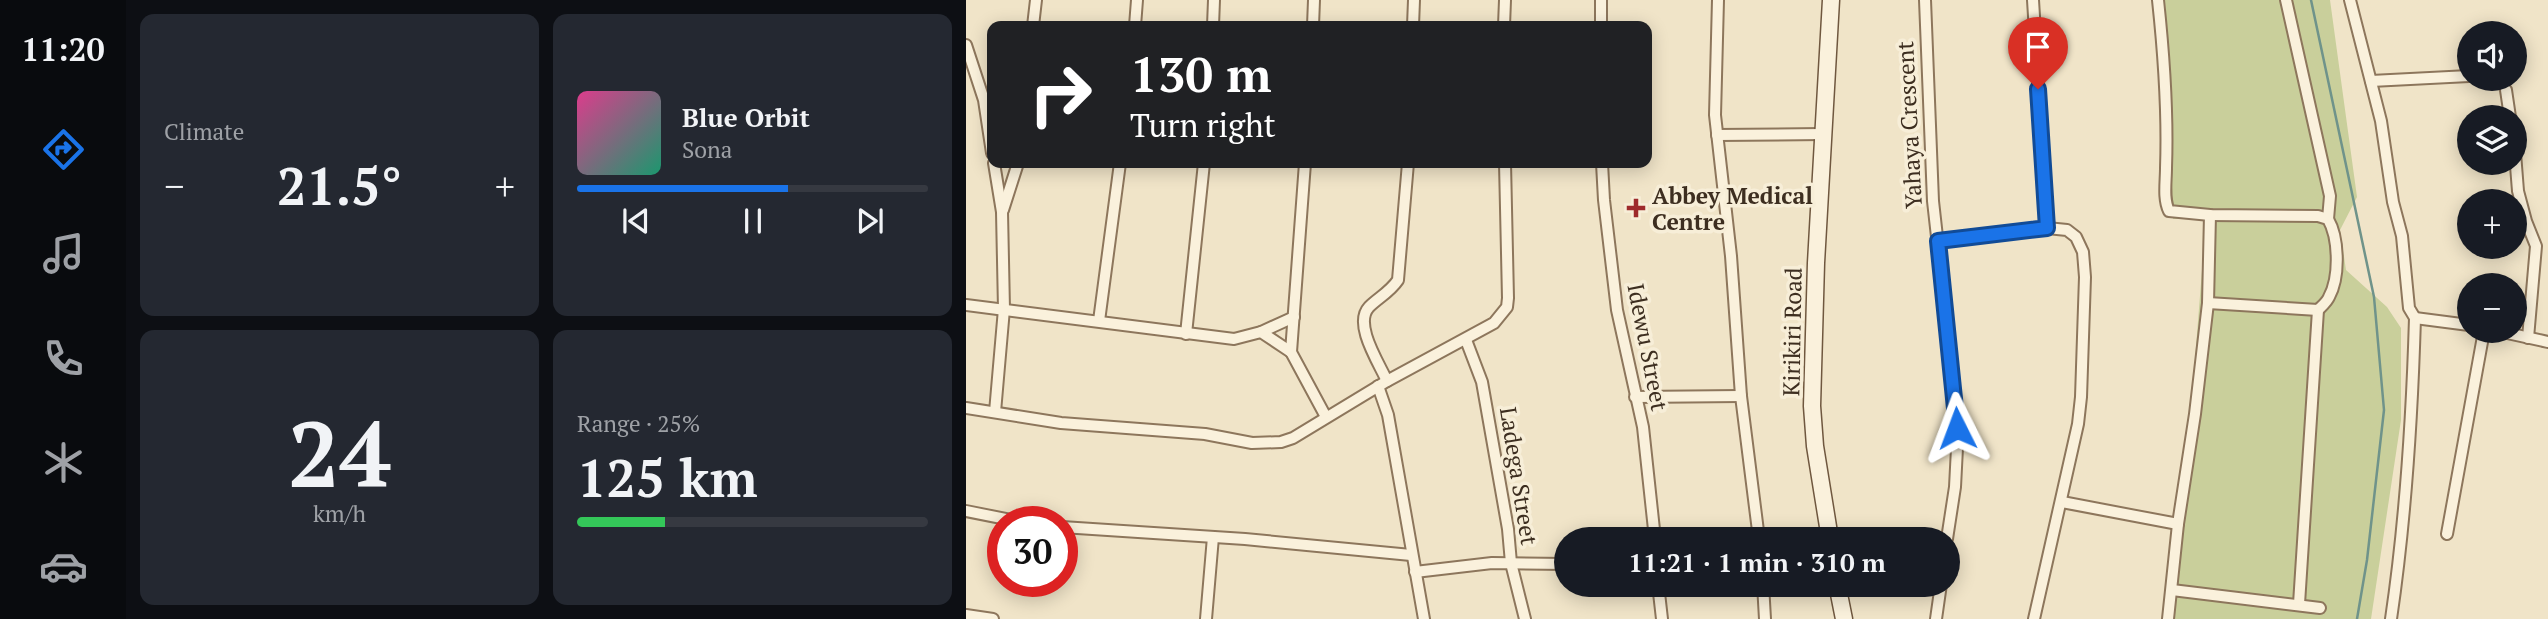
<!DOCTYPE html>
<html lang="en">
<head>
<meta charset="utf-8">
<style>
  body { margin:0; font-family:"PT Serif",serif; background:#242831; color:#f1f3f6; height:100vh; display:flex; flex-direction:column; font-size:26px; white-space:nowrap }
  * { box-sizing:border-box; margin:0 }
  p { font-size:23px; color:#9ea1a6 }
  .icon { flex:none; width:38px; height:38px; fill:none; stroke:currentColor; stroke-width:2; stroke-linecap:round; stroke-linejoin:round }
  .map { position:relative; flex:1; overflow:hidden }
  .drawer { display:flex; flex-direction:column; gap:14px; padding:14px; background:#0d0f14; width:840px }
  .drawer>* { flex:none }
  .hud { position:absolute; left:21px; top:21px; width:665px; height:147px; border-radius:14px; box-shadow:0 4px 18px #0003; background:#202124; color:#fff; overflow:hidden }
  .fabs { position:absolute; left:1491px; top:21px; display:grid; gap:14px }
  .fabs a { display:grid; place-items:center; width:70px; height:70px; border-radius:50%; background:#171b24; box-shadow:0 4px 18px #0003; font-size:35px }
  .speed { position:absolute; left:21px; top:506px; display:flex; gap:14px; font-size:35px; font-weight:700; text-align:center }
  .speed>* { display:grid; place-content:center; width:91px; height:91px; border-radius:50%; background:#171b24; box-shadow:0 4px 18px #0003; line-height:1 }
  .speed .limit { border:10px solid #d22; background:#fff; color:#111 }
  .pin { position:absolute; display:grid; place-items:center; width:60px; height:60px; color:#fff; margin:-72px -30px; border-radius:50% 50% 50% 0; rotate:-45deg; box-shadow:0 0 7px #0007 }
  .pin .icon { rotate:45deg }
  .me { position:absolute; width:77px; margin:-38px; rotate:357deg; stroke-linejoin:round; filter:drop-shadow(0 0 5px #0008) }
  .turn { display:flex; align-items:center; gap:24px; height:147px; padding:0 28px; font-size:32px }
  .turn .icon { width:91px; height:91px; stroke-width:2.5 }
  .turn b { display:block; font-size:49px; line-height:60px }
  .big { font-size:52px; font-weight:700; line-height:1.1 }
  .drawer .tile { flex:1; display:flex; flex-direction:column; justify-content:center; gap:10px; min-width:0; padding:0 24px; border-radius:14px; background:#242831 }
  .drawer .dial { align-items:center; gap:0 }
  .dial b { font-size:91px; line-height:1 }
  .song { display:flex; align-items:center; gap:21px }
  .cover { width:84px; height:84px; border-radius:10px; background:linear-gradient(135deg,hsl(330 70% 55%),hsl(160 70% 35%)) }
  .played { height:7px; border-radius:4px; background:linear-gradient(90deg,#1a73e8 60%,#363941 60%) }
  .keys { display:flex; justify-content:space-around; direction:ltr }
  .heat { display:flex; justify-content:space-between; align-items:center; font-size:38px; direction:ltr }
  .charge { height:10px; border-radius:5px; background:linear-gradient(90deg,#34c759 25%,#363941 0) }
  .drawer .tiles { flex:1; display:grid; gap:14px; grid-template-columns:repeat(2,1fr) }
  .trip { position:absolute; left:588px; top:527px; width:406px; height:70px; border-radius:35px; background:#171b24; box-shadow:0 4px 18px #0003; font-weight:700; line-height:70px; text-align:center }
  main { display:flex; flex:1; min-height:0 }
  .dock { display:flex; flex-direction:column; width:126px; justify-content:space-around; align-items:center; background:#090b0e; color:#9ea1a6 }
  .dock .icon { width:49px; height:49px }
  .dock .on { color:#1a73e8 }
  .dock b { font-size:32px; color:#f1f3f6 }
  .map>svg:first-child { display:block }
  .green { fill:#c9cf9b }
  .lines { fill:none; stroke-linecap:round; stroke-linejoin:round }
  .stream { stroke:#6f938a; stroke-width:2.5 }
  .street-casing { stroke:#8d765c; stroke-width:14 }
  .secondary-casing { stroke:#6f573f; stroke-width:19 }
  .street { stroke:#faf1dc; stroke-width:10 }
  .secondary { stroke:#faf1dc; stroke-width:16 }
  .route-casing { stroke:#114b97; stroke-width:18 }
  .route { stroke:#1a73e8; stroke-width:12 }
  .poi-dot { fill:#9e2a2b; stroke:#f7eed8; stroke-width:2.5 }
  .labels { text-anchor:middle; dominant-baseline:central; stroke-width:7; stroke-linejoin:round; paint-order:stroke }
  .street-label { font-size:23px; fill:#3d2e20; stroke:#f7eed8 }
  .poi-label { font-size:23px; font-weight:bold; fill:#3d2e20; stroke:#f7eed8; text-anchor:start }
</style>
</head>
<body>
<main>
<nav class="dock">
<b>11:20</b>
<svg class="icon on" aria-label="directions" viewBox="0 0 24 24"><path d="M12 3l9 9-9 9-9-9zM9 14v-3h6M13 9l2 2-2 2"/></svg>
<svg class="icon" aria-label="music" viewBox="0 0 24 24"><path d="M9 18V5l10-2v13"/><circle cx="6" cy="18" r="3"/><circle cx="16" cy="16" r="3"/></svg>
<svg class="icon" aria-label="phone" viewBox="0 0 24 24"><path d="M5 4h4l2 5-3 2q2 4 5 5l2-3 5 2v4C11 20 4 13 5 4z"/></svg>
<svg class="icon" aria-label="climate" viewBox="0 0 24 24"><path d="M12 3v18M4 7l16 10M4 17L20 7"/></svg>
<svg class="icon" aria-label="car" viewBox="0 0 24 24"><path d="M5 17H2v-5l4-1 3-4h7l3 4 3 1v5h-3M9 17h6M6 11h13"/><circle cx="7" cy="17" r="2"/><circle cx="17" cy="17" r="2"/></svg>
</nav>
<section class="drawer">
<div class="tiles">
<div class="tile"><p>Climate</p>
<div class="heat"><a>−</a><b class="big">21.5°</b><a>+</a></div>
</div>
<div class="tile">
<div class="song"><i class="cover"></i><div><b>Blue Orbit</b><p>Sona</p></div></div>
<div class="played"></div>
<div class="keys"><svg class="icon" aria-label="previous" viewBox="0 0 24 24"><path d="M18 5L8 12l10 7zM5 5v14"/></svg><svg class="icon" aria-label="pause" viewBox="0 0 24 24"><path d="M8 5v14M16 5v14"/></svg><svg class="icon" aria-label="next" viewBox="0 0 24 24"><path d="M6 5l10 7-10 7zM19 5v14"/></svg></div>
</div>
<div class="tile dial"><b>24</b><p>km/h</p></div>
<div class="tile"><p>Range · 25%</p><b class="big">125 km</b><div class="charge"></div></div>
</div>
</section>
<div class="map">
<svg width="1582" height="619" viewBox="0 0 1582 619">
  <rect width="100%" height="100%" fill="#f0e4c8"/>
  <path class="green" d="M 1199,0 L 1364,0 L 1391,197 L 1374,230 L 1380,270 L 1421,307 L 1435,328 L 1435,420 L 1405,619 L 1203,619 L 1223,436 L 1240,219 L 1207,219 Z"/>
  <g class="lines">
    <path class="stream" d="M 1345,0 L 1408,297 L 1418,410 L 1401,560 L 1391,619"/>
    <defs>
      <g id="street">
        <path d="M 752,0 L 749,115 L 765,256 L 775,396 L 793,539"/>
        <path d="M 959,0 L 967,201 L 990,407 L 991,448 L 989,487 L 981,539"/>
        <path d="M 1067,0 L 1081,228"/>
        <path d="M 1192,0 C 1198,56 1202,112 1200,168 C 1200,182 1197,199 1203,211 L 1244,215 L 1352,216 L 1362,219 C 1373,238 1374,277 1363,297 C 1361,302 1356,306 1352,310 L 1242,303"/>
        <path d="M 1320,0 L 1364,196 L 1362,219"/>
        <path d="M 1384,0 L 1415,121 L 1427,202 L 1436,236 L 1443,308 L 1449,318 C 1446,420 1440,518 1425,619"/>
        <path d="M 67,26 L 70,0"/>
        <path d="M 169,26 L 171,0"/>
        <path d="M 247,26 L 248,0"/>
        <path d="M 347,26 L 348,0"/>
        <path d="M 447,26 L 448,0"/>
        <path d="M 538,26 L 539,0"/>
        <path d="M 635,26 L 635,0"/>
        <path d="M 0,45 L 18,100 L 26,153"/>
        <path d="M 1405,81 L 1503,76"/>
        <path d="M 1540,90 L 1544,117"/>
        <path d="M 751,135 L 857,134"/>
        <path d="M 1549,153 L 1552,191 L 1560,221 L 1570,246 L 1562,338"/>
        <path d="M 28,163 L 36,212 L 38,309 L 29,412"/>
        <path d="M 339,163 L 325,352 L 360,417"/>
        <path d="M 636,163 L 638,200 L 651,310 L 677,427 L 689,539"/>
        <path d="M 37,210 L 52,163"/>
        <path d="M 972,241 L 1081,228 L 1101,230 L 1110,237 L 1117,252 L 1119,277 L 1115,397 L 1112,424 L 1068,619"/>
        <path d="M 0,305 L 268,339 L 295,332 L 325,352"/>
        <path d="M 1449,318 L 1503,325"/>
        <path d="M 133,321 L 154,163"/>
        <path d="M 1532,331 L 1582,342"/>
        <path d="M 295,332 L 328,317"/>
        <path d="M 220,334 L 238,163"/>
        <path d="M 500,340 L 516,382 L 542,529 L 545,563 L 559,619"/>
        <path d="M 421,381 C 413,363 387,324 403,307 C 412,298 424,292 432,280 L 442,163"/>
        <path d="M 412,386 L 422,415 L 458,619"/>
        <path d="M 669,397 L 775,396"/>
        <path d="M 0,408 L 95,423 L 239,434 L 286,443 L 315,442 L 327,438 L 421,381 L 528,323 L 541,307 L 542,298 L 539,163"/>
        <path d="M 1096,502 L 1212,524"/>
        <path d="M 0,511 L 55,522"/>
        <path d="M 96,527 L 279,539 L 445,555"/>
        <path d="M 1481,534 L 1518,331"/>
        <path d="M 449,572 L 526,563 L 600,564"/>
        <path d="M 692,584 L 696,619"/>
        <path d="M 797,584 L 799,619"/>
        <path d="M 1206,590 L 1354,608"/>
        <path d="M 1333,604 L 1352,310"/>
        <path d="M 0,615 L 27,619"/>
        <path d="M 240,619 L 247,537"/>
        <path d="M 970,619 L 975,584"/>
        <path d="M 1202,619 L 1212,524 L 1229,414 L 1242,303 L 1244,215"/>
      </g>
      <g id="secondary">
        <path d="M 864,539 L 849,446 L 846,406 L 850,263 L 865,0"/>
        <path d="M 871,584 L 878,619"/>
      </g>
    </defs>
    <use href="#street" class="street-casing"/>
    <use href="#secondary" class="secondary-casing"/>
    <use href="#street" class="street"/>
    <use href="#secondary" class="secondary"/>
  </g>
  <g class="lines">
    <defs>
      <path id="route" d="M 991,428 L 972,241 L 1081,228 L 1072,89"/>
    </defs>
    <use href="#route" class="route-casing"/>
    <use href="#route" class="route"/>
  </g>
  <path class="poi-dot" d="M666.5 197.5h7v7h7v7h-7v7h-7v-7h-7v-7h7z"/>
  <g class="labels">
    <g class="street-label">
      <text transform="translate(943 125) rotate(-93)">Yahaya Crescent</text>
      <text transform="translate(826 332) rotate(-89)">Kirikiri Road</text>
      <text transform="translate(682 347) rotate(79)">Idewu Street</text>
      <text transform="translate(553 476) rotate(81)">Ladega Street</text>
    </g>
    <g class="poi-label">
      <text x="686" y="195">Abbey Medical<tspan x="686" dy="26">Centre</tspan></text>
    </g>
  </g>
</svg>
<div class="fabs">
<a><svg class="icon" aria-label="sound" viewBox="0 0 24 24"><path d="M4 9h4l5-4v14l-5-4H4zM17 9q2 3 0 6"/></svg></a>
<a><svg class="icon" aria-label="layers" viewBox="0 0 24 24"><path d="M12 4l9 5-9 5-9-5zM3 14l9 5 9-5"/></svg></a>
<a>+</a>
<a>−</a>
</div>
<div class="speed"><div class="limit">30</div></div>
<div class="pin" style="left:1072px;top:89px;background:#d93025"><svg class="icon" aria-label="arrive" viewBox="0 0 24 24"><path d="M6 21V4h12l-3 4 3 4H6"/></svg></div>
<svg class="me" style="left:991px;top:428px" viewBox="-20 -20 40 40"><path d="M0-17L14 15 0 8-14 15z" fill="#1a73e8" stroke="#fff" stroke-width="4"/></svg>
<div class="trip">11:21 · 1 min · 310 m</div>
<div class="hud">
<div class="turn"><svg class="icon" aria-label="right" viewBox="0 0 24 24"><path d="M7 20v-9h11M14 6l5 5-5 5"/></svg><div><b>130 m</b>Turn right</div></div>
</div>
</div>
</main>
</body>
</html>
